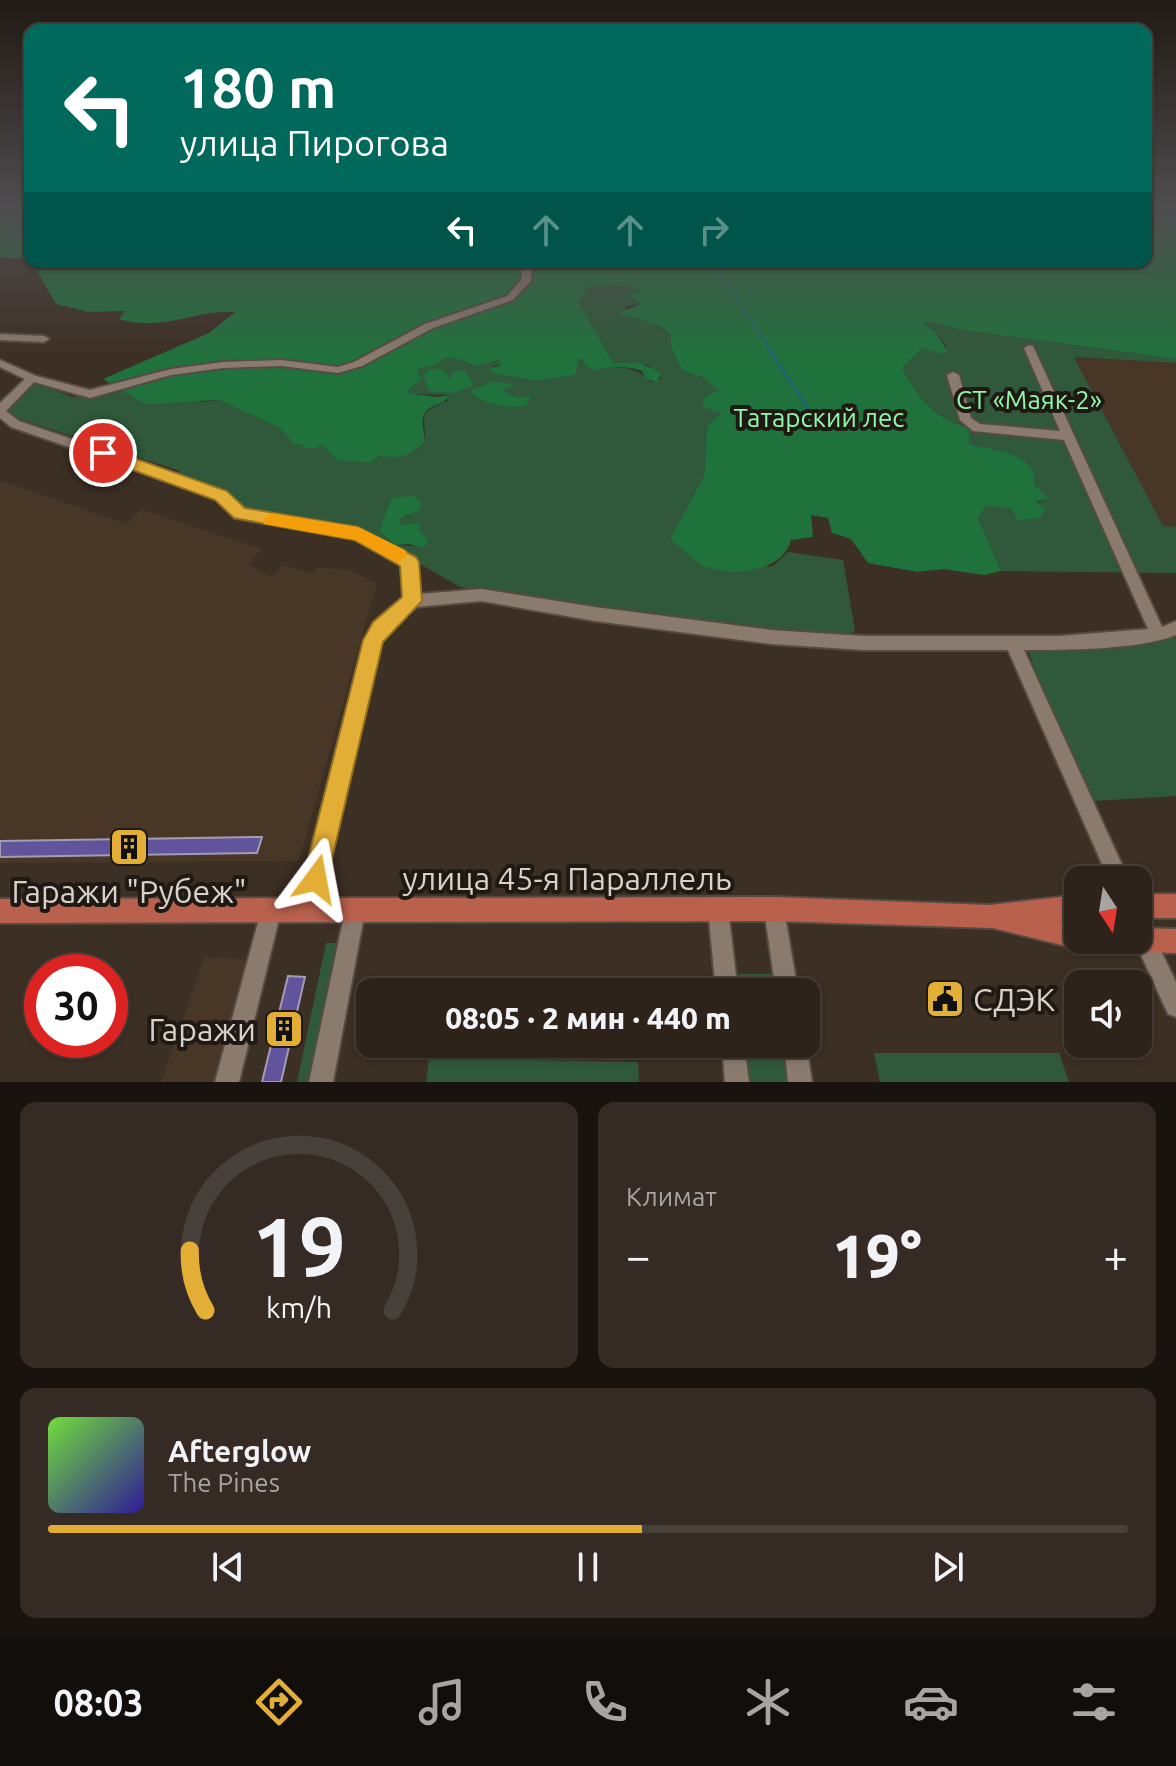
<!DOCTYPE html>
<html lang="ru">
<head>
<meta charset="utf-8">
<style>
  body { margin:0; font-family:Ubuntu,sans-serif; background:#352b24; color:#f1f3f6; height:100vh; display:flex; flex-direction:column; font-size:30px; white-space:nowrap }
  * { box-sizing:border-box; margin:0 }
  p { font-size:26px; color:#a7a4a3 }
  .icon { flex:none; width:44px; height:44px; fill:none; stroke:currentColor; stroke-width:2; stroke-linecap:round; stroke-linejoin:round }
  .map { position:relative; height:1082px; overflow:hidden }
  .panel { display:flex; flex-direction:column; gap:20px; padding:20px; background:#19130f; flex:1 }
  .panel>* { flex:none }
  .top-card { position:absolute; left:24px; top:24px; width:1128px; height:244px; border-radius:16px; box-shadow:0 2px 6px #0004,0 0 0 2px #48403a; background:#00695c; color:#fff; overflow:hidden }
  .needle { width:52px; rotate:168deg }
  .tools { position:absolute; left:1064px; top:866px; display:grid; gap:16px }
  .tools a { display:grid; place-items:center; width:88px; height:88px; border-radius:16px; background:#2d231b; box-shadow:0 2px 6px #0004,0 0 0 2px #48403a; font-size:40px }
  .speed { position:absolute; left:24px; top:954px; display:flex; gap:16px; font-size:40px; font-weight:700; text-align:center }
  .speed>* { display:grid; place-content:center; width:104px; height:104px; border-radius:50%; background:#2d231b; box-shadow:0 2px 6px #0004,0 0 0 2px #48403a; line-height:1 }
  .speed .limit { border:12px solid #d22; background:#fff; color:#111 }
  .pin { position:absolute; display:grid; place-items:center; width:68px; height:68px; color:#fff; margin:-34px; border:4px solid #fff; border-radius:50%; box-shadow:0 2px 8px #0007 }
  .me { position:absolute; width:88px; margin:-44px; rotate:13deg; stroke-linejoin:round; filter:drop-shadow(0 0 6px #0008) }
  .turn { display:flex; align-items:center; gap:28px; height:168px; padding:0 24px; font-size:36px }
  .turn .icon { width:104px; height:104px; stroke-width:2.5 }
  .turn b { display:block; font-size:56px; line-height:68px }
  .lanes { display:flex; align-items:center; height:76px; padding:0 24px; background:#0003; justify-content:center; gap:40px; direction:ltr }
  .lanes .off { opacity:.35 }
  .big { font-size:60px; font-weight:800; line-height:1.1 }
  .panel .widget { flex:1; display:flex; flex-direction:column; justify-content:center; gap:12px; min-width:0; padding:0 28px; border-radius:16px; background:#352b24 }
  .panel .dial { align-items:center; gap:0 }
  .dial svg { height:208px; overflow:visible; fill:none; stroke:#48403a; stroke-width:7; stroke-linecap:round; text-anchor:middle }
  .dial text { fill:#f1f3f6; stroke:none }
  .song { display:flex; align-items:center; gap:24px }
  .cover { width:96px; height:96px; border-radius:12px; background:linear-gradient(135deg,hsl(100 70% 55%),hsl(250 70% 35%)) }
  .played { height:8px; border-radius:4px; background:linear-gradient(90deg,#e3ae35 55%,#48403a 55%) }
  .keys { display:flex; justify-content:space-around; direction:ltr }
  .heat { display:flex; justify-content:space-between; align-items:center; font-size:44px; direction:ltr }
  .panel .tiles { flex:1; display:grid; gap:20px; grid-template-columns:1fr 1fr }
  .widget:last-child { grid-column:span 2 }
  .trip { position:absolute; left:356px; top:978px; width:464px; height:80px; border-radius:16px; background:#2d231b; box-shadow:0 2px 6px #0004,0 0 0 2px #48403a; font-weight:800; line-height:80px; text-align:center }
  .tab-bar { display:flex; height:128px; justify-content:space-around; align-items:center; background:#120e0b; color:#a7a4a3 }
  .tab-bar .icon { width:56px; height:56px }
  .tab-bar .active { color:#e3ae35 }
  .tab-bar b { font-size:36px; color:#f1f3f6 }
  .map>svg:first-child { display:block }
  .built { fill:#483626 }
  .green { fill:#2f593a; fill-rule:evenodd }
  .forest { fill:#20723c }
  .lines { fill:none; stroke-linecap:round; stroke-linejoin:round }
  .stream-far1 { stroke:#246274; stroke-width:2 }
  .stream { stroke:#246274; stroke-width:3 }
  .building { fill:#61539c; stroke:#a09eb0; stroke-width:2 }
  .minor-casing { stroke:#564b42; stroke-width:4 }
  .major-casing { stroke:#564b42; stroke-width:4 }
  .minor { fill:#8a7b6e; fill-rule:evenodd }
  .major { fill:#ba614d; fill-rule:evenodd }
  .route { fill:#e3ae35; stroke:#947122; stroke-width:2 }
  .slow { fill:#f59e0b }
  .labels { text-anchor:middle; dominant-baseline:central; stroke-width:8; stroke-linejoin:round; paint-order:stroke }
  .park-label { font-size:26px; fill:#90f7aa; stroke:#1f1914 }
  .near-street-label { font-size:32px; fill:#d8d0c9; stroke:#1f1914 }
  .near-poi-label { font-size:32px; fill:#d8d0c9; stroke:#1f1914 }
</style>
</head>
<body>
<div class="map">
<svg width="1176" height="1082" viewBox="0 0 1176 1082">
  <rect width="100%" height="100%" fill="#3c2f24"/>
  <g class="built">
    <path d="M 1074,357 L 1176,363 L 1176,527 L 1163,526 Z"/>
    <path d="M 0,480 L 127,524 L 141,509 L 262,549 L 248,565 L 272,577 L 284,565 L 313,573 L 317,567 L 349,570 L 377,583 L 299,861 L 0,863 Z"/>
    <path d="M 204,957 L 249,959 L 213,1082 L 161,1082 Z"/>
  </g>
  <g class="green">
    <path d="M 628,286 L 643,292 L 626,295 L 641,304 L 625,307 L 629,314 L 651,321 L 671,335 L 671,348 L 682,370 L 702,377 L 718,390 L 714,409 L 722,413 L 707,426 L 704,476 L 670,539 L 710,568 L 773,566 L 788,552 L 843,560 L 855,631 L 844,636 L 771,632 L 460,587 L 358,528 L 258,513 L 242,507 L 228,493 L 178,475 L 180,471 L 20,419 L 11,415 L 8,408 L 36,382 L 72,397 L 96,396 L 119,388 L 204,402 L 219,400 L 280,428 L 292,442 L 322,444 L 338,461 L 370,463 L 381,455 L 417,450 L 424,443 C 428,416 413,415 447,401 L 450,395 L 405,394 L 416,384 L 416,370 L 440,363 L 445,358 L 459,359 L 473,366 L 499,360 L 501,365 L 493,366 L 499,374 L 535,381 L 576,375 L 578,360 L 583,358 C 608,375 629,358 651,382 L 661,379 L 648,365 L 613,363 L 577,302 L 589,287 ZM 412,515 L 399,519 L 399,525 L 419,522 L 418,531 L 429,540 L 423,547 L 395,545 L 379,531 L 386,518 Z"/>
    <path d="M 930,321 L 955,329 L 1176,359 L 1176,363 L 1074,357 L 1163,526 L 1176,527 L 1176,573 L 1001,571 L 978,518 L 986,504 L 1012,509 L 1047,499 L 1034,484 C 1042,453 989,450 968,444 L 969,428 C 934,419 920,398 902,368 L 923,347 L 947,347 L 934,330 L 924,325 Z"/>
    <path d="M 1176,638 L 1176,796 L 1094,801 L 1039,686 L 1029,651 L 1139,645 Z"/>
    <path d="M 326,943 L 337,943 L 308,1082 L 297,1082 Z"/>
    <path d="M 735,974 L 775,974 L 778,992 L 737,992 Z"/>
    <path d="M 742,1044 L 785,1044 L 790,1082 L 746,1082 Z"/>
    <path d="M 874,1053 L 1059,1053 L 1069,1082 L 880,1082 Z"/>
    <path d="M 429,1058 L 638,1062 L 639,1082 L 426,1082 Z"/>
  </g>
  <g class="forest">
    <path d="M 0,208 L 30,208 L 30,259 L 0,257 Z"/>
    <path d="M 1146,208 L 1176,208 L 1176,359 L 955,329 L 930,321 L 924,325 L 934,330 L 948,351 L 943,354 L 922,348 L 902,368 C 920,399 934,419 969,428 L 969,444 C 989,450 1042,453 1034,484 L 1048,499 L 1036,501 L 1045,509 L 1040,518 L 1017,520 L 1012,509 L 986,505 L 978,518 L 1001,571 L 984,575 L 943,569 L 918,572 L 868,563 L 851,539 L 832,533 L 828,518 L 811,515 L 813,537 L 791,540 C 783,571 738,576 711,568 C 697,565 681,547 670,539 L 704,476 L 707,426 L 722,413 L 705,408 L 702,400 L 718,390 L 702,377 L 682,370 L 671,348 L 671,335 C 655,319 636,320 618,313 L 641,304 L 625,294 L 642,292 L 628,286 L 589,287 L 578,302 L 613,363 L 640,363 L 661,373 L 657,382 L 646,379 L 642,371 C 629,366 608,366 595,370 L 586,366 L 583,358 L 578,360 L 576,375 L 535,381 L 493,373 L 489,369 L 501,365 L 499,360 L 474,366 L 459,359 L 445,358 L 440,363 L 417,370 L 421,379 L 406,393 L 438,397 L 450,395 C 445,406 429,403 424,415 C 420,424 426,433 424,443 C 413,454 395,461 381,455 L 370,463 L 338,461 L 322,445 L 312,449 L 292,442 L 280,428 L 219,400 L 146,404 L 103,379 L 209,333 L 235,312 C 193,310 165,332 119,319 L 125,311 L 89,312 L 56,304 L 32,262 L 1146,262 Z"/>
    <path d="M 429,369 L 443,370 L 449,379 L 455,371 L 465,371 L 474,385 L 454,393 L 429,391 L 423,375 Z"/>
    <path d="M 492,382 L 516,384 L 502,390 L 517,398 L 531,396 L 526,406 C 510,409 480,404 470,391 Z"/>
    <path d="M 413,496 L 421,502 L 420,510 L 400,519 L 399,525 L 420,522 L 419,531 L 429,540 L 423,548 L 409,544 L 395,545 L 379,531 L 392,498 Z"/>
  </g>
  <g class="lines">
    <g class="stream-far1">
      <path d="M 1157,208 L 1176,219"/>
      <path d="M 713,262 L 771,351"/>
    </g>
    <path class="stream" d="M 769,349 L 809,410"/>
  </g>
  <g class="building">
    <path d="M 262,837 L 257,853 L 0,857 L 0,841 Z"/>
    <path d="M 288,976 L 305,977 L 281,1082 L 262,1082 Z"/>
  </g>
  <g class="lines">
    <defs>
      <g id="minor">
        <path d="M 522,262 L 532,262 L 531,281 L 513,300 L 433,328 L 362,366 L 338,373 L 281,366 L 223,368 L 171,375 L 90,398 L 34,382 L 6,411 L 19,421 L 226,492 L 244,509 L 358,529 L 414,558 L 419,594 L 481,589 L 595,607 L 771,630 L 863,636 L 1059,636 L 1148,629 L 1064,440 L 973,431 L 960,420 L 947,375 L 953,372 L 959,375 L 971,418 L 980,424 L 1060,431 L 1024,348 L 1029,345 L 1033,346 L 1162,627 L 1176,621 L 1176,635 C 1138,650 1066,650 1024,650 L 1129,880 L 1109,880 L 1008,650 L 863,650 L 771,644 L 595,621 L 481,601 L 416,607 L 385,633 L 381,641 L 319,911 L 316,918 L 309,921 L 302,918 L 299,911 L 365,640 L 375,623 L 404,598 L 402,565 L 355,539 L 235,518 L 216,498 L 11,427 L 0,418 L 0,403 L 25,379 L 0,367 L 0,360 L 36,376 L 90,390 L 171,369 L 223,362 L 281,360 L 338,367 L 354,362 L 425,324 L 507,296 L 521,280 Z"/>
        <path d="M 0,334 L 44,336 L 49,339 L 44,342 L 0,340 Z"/>
        <path d="M 718,899 L 725,902 L 728,909 L 738,992 L 716,992 L 708,909 L 711,902 Z"/>
        <path d="M 774,899 L 781,902 L 784,909 L 798,992 L 776,992 L 764,909 L 767,902 Z"/>
        <path d="M 271,901 L 278,904 L 281,911 L 239,1082 L 215,1082 L 261,911 L 264,904 Z"/>
        <path d="M 355,901 L 362,904 L 365,911 L 333,1082 L 309,1082 L 345,911 L 348,904 Z"/>
        <path d="M 1138,915 L 1145,918 L 1176,982 L 1176,1017 L 1168,1014 L 1134,940 L 1138,940 Z"/>
        <path d="M 722,1044 L 744,1044 L 749,1082 L 725,1082 Z"/>
        <path d="M 784,1044 L 806,1043 L 812,1082 L 788,1082 Z"/>
      </g>
      <g id="major">
        <rect x="1138" y="894" width="38" height="24"/>
        <path d="M 1078,895 L 1078,919 L 1059,921 L 1078,925 L 1078,940 L 1089,940 L 1086,945 L 1078,949 L 993,928 L 774,921 L 0,923 L 0,899 L 774,897 L 990,905 Z"/>
        <path d="M 1138,928 L 1176,929 L 1176,953 L 1138,952 L 1130,948 L 1126,940 L 1138,940 Z"/>
      </g>
    </defs>
    <use href="#minor" class="minor-casing"/>
    <use href="#major" class="major-casing"/>
    <use href="#minor" class="minor"/>
    <use href="#major" class="major"/>
  </g>
  <linearGradient id="sky" x2="0" y2="1"><stop stop-color="#211a14"/><stop offset="0.58" stop-color="#504d50"/><stop offset="1" stop-color="#504d50" stop-opacity="0"/></linearGradient>
  <rect width="1176" height="359" fill="url(#sky)"/>
  <path class="route" d="M 103,447 L 227,491 L 245,508 L 358,527 L 416,557 L 419,562 L 422,601 L 383,642 L 325,889 L 316,892 L 307,889 L 303,879 L 363,640 L 373,622 L 402,597 L 400,566 L 354,540 L 234,518 L 215,500 L 97,457 L 97,449 Z"/>
  <path class="slow" d="M 271,513 L 358,527 L 405,550 L 408,555 L 398,563 L 355,540 L 264,524 L 262,520 Z"/>
  <defs>
    <symbol id="building-square" viewBox="-11 -11 22 22"><rect x="-9" y="-9" width="18" height="18" rx="4" fill="#e3ae35" stroke="#1f1914"/><path d="M-4-6H4V6H1V3H-1V6H-4ZM-2.5-4.3h1.7v1.8h-1.7ZM.8-4.3h1.7v1.8H.8ZM-2.5-1h1.7V.8h-1.7ZM.8-1h1.7V.8H.8Z" fill="#111"/></symbol>
    <symbol id="civic-square" viewBox="-11 -11 22 22"><rect x="-9" y="-9" width="18" height="18" rx="4" fill="#e3ae35" stroke="#1f1914"/><path d="M-.6-6.5H3V-4.5H.6V-3L4-1V1h2V6H-6V1h2V-1L-.6-3ZM-1.2 2.5V6h2.4V2.5Z" fill="#111"/></symbol>
  </defs>
  <g fill-rule="evenodd">
    <use href="#building-square" x="107" y="825" width="44" height="44"/>
    <use href="#civic-square" x="923" y="977" width="44" height="44"/>
    <use href="#building-square" x="262" y="1007" width="44" height="44"/>
  </g>
  <g class="labels">
    <g class="park-label">
      <text x="1029" y="399">СТ «Маяк-2»</text>
      <text x="819" y="417">Татарский лес</text>
    </g>
    <g class="near-street-label">
      <text x="567" y="878">улица 45-я Параллель</text>
    </g>
    <g class="near-poi-label">
      <text x="129" y="891">Гаражи "Рубеж"</text>
      <text x="973" y="999" text-anchor="start">СДЭК</text>
      <text x="256" y="1029" text-anchor="end">Гаражи</text>
    </g>
  </g>
</svg>
<div class="tools">
<a><svg class="needle" viewBox="-14 -14 28 28"><path d="M0-13l5 13h-10z" fill="#e53935"/><path d="M0 13l5-13h-10z" fill="#a7a4a3"/></svg></a>
<a><svg class="icon" aria-label="sound" viewBox="0 0 24 24"><path d="M4 9h4l5-4v14l-5-4H4zM17 9q2 3 0 6"/></svg></a>
</div>
<div class="speed"><div class="limit">30</div></div>
<div class="pin" style="left:103px;top:453px;background:#d93025"><svg class="icon" aria-label="arrive" viewBox="0 0 24 24"><path d="M6 21V4h12l-3 4 3 4H6"/></svg></div>
<svg class="me" style="left:316px;top:879px" viewBox="-20 -20 40 40"><path d="M0-17L14 15 0 8-14 15z" fill="#e3ae35" stroke="#fff" stroke-width="4"/></svg>
<div class="trip">08:05 · 2 мин · 440 m</div>
<div class="top-card">
<div class="turn"><svg class="icon" aria-label="left" viewBox="0 0 24 24"><path d="M17 20v-9H6M10 6l-5 5 5 5"/></svg><div><b>180 m</b>улица Пирогова</div></div>
<div class="lanes"><svg class="icon" aria-label="left" viewBox="0 0 24 24"><path d="M17 20v-9H6M10 6l-5 5 5 5"/></svg><svg class="icon off" aria-label="ahead" viewBox="0 0 24 24"><path d="M12 20V5M6 11l6-6 6 6"/></svg><svg class="icon off" aria-label="ahead" viewBox="0 0 24 24"><path d="M12 20V5M6 11l6-6 6 6"/></svg><svg class="icon off" aria-label="right" viewBox="0 0 24 24"><path d="M7 20v-9h11M14 6l5 5-5 5"/></svg></div>
</div>
</div>
<section class="panel">
<div class="tiles">
<div class="widget dial"><svg viewBox="0 0 100 80">
<path d="M14 69A42 42 0 1 1 86 69"/>
<path d="M14 69A42 42 0 0 1 8 46" stroke="#e3ae35"/>
<text x="50" y="56" font-size="32" font-weight="700">19</text>
<text x="50" y="72" font-size="11">km/h</text>
</svg></div>
<div class="widget"><p>Климат</p>
<div class="heat"><a>−</a><b class="big">19°</b><a>+</a></div>
</div>
<div class="widget">
<div class="song"><i class="cover"></i><div><b>Afterglow</b><p>The Pines</p></div></div>
<div class="played"></div>
<div class="keys"><svg class="icon" aria-label="previous" viewBox="0 0 24 24"><path d="M18 5L8 12l10 7zM5 5v14"/></svg><svg class="icon" aria-label="pause" viewBox="0 0 24 24"><path d="M8 5v14M16 5v14"/></svg><svg class="icon" aria-label="next" viewBox="0 0 24 24"><path d="M6 5l10 7-10 7zM19 5v14"/></svg></div>
</div>
</div>
</section>
<nav class="tab-bar">
<b>08:03</b>
<svg class="icon active" aria-label="directions" viewBox="0 0 24 24"><path d="M12 3l9 9-9 9-9-9zM9 14v-3h6M13 9l2 2-2 2"/></svg>
<svg class="icon" aria-label="music" viewBox="0 0 24 24"><path d="M9 18V5l10-2v13"/><circle cx="6" cy="18" r="3"/><circle cx="16" cy="16" r="3"/></svg>
<svg class="icon" aria-label="phone" viewBox="0 0 24 24"><path d="M5 4h4l2 5-3 2q2 4 5 5l2-3 5 2v4C11 20 4 13 5 4z"/></svg>
<svg class="icon" aria-label="climate" viewBox="0 0 24 24"><path d="M12 3v18M4 7l16 10M4 17L20 7"/></svg>
<svg class="icon" aria-label="car" viewBox="0 0 24 24"><path d="M5 17H2v-5l4-1 3-4h7l3 4 3 1v5h-3M9 17h6M6 11h13"/><circle cx="7" cy="17" r="2"/><circle cx="17" cy="17" r="2"/></svg>
<svg class="icon" aria-label="filters" viewBox="0 0 24 24"><path d="M4 7h16M4 17h16"/><circle cx="9" cy="7" r="2"/><circle cx="15" cy="17" r="2"/></svg>
</nav>
</body>
</html>
